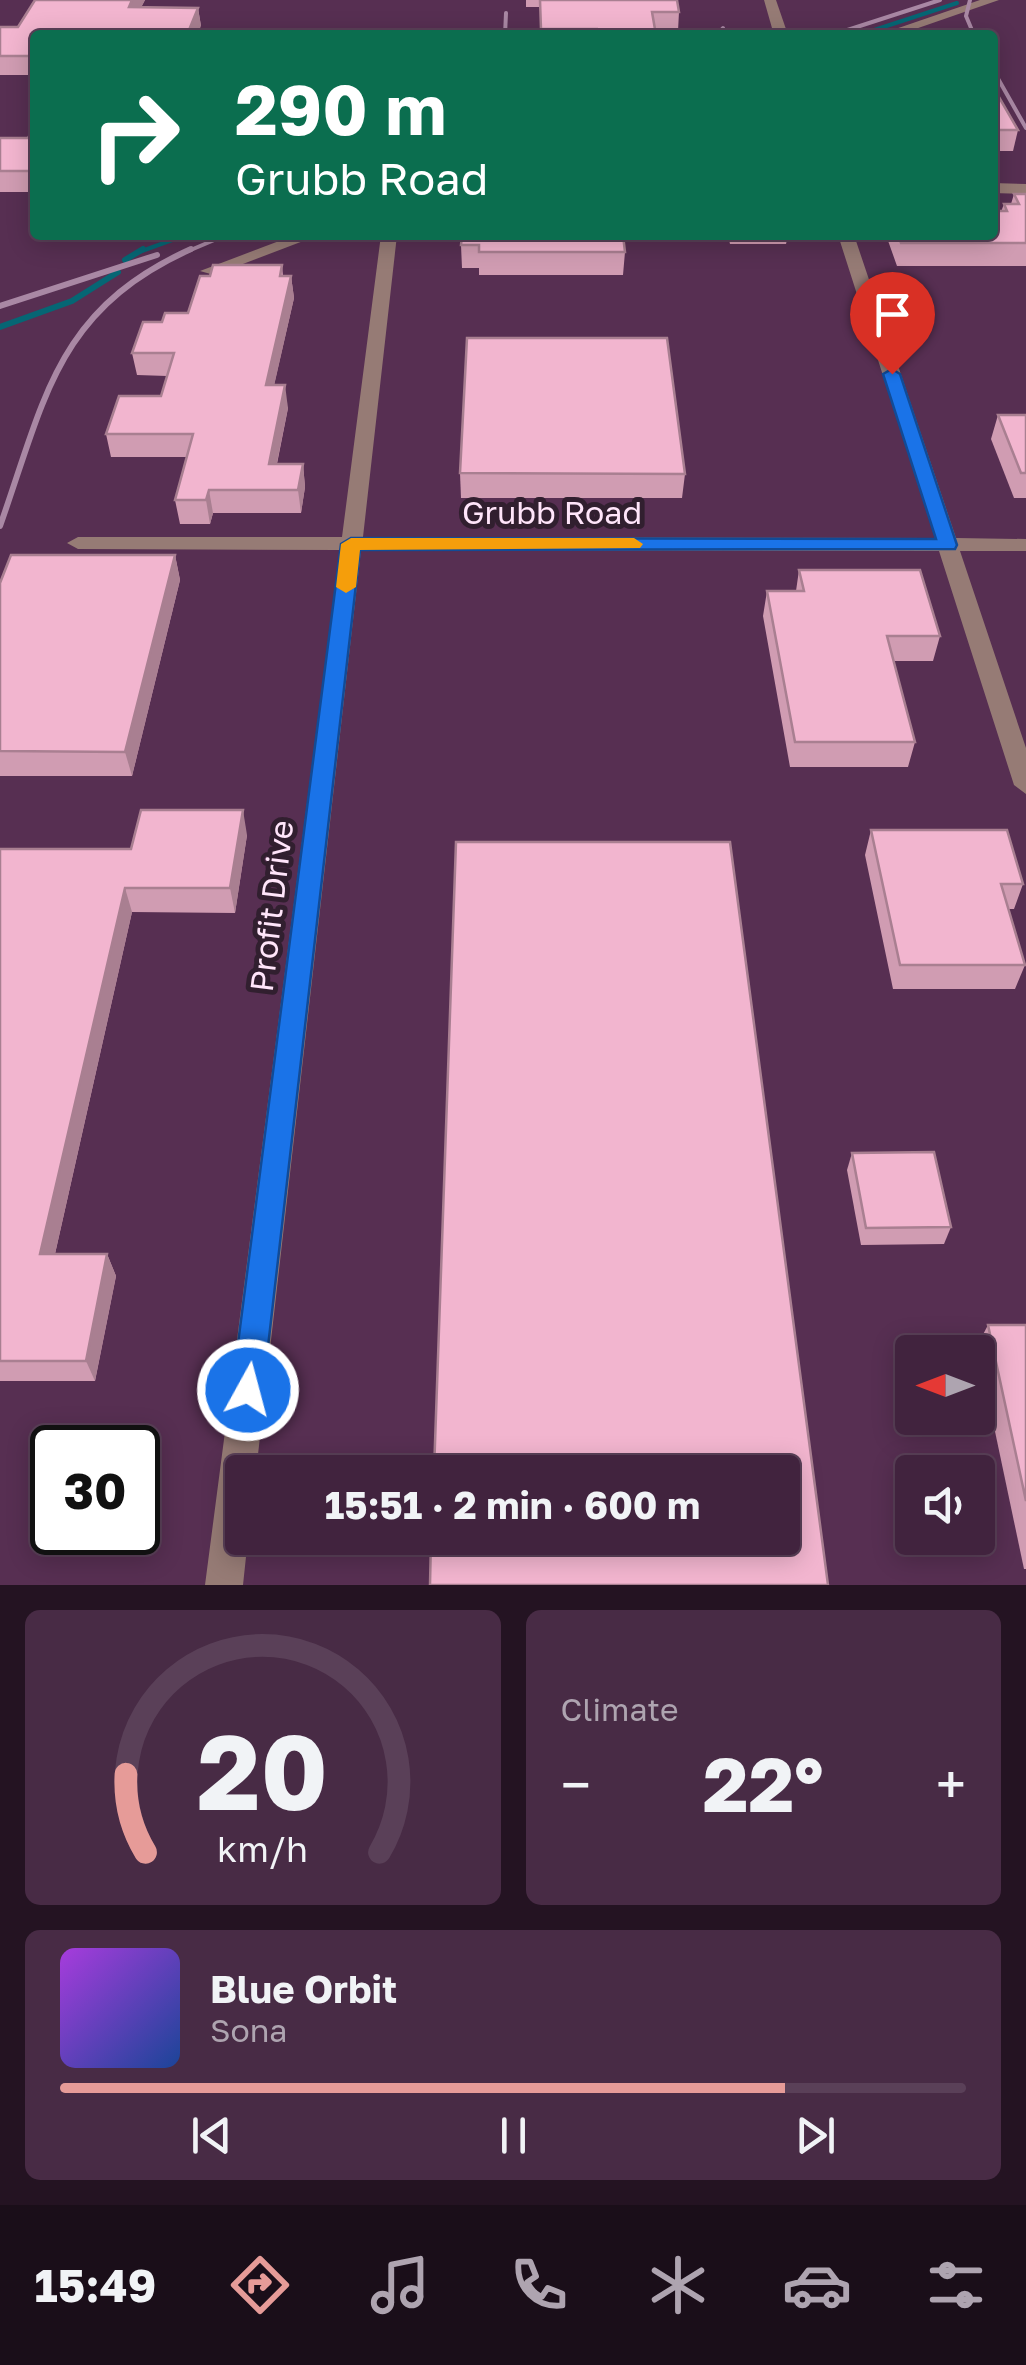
<!DOCTYPE html>
<html lang="en">
<head>
<meta charset="utf-8">
<style>
  body { margin:0; font-family:"Golos Text",sans-serif; background:#482b45; color:#f1f3f6; height:100vh; display:flex; flex-direction:column; font-size:38px; white-space:nowrap }
  * { box-sizing:border-box; margin:0 }
  p { font-size:32px; color:#aea4b0 }
  .icon { flex:none; width:55px; height:55px; fill:none; stroke:currentColor; stroke-width:2; stroke-linecap:round; stroke-linejoin:round }
  .map { position:relative; height:1585px; overflow:hidden }
  .panel { display:flex; flex-direction:column; gap:25px; padding:25px; background:#241322; flex:1 }
  .panel>* { flex:none }
  .top-card { position:absolute; left:30px; top:30px; width:968px; height:210px; border-radius:10px; box-shadow:0 5px 25px #0003,0 0 0 2px #5a4058; background:#0b6e4f; color:#fff; overflow:hidden }
  .needle { width:65px; rotate:270deg }
  .fabs { position:absolute; left:895px; top:1335px; display:grid; gap:20px }
  .fabs a { display:grid; place-items:center; width:100px; height:100px; border-radius:10px; background:#41233e; box-shadow:0 5px 25px #0003,0 0 0 2px #5a4058; font-size:50px }
  .speed { position:absolute; left:30px; top:1425px; display:flex; gap:20px; font-size:50px; font-weight:700; text-align:center }
  .speed>* { display:grid; place-content:center; width:130px; height:130px; border-radius:50%; background:#41233e; box-shadow:0 5px 25px #0003,0 0 0 2px #5a4058; line-height:1 }
  .speed .limit { border:5px solid #111; border-radius:15px; background:#fff; color:#111 }
  .pin { position:absolute; display:grid; place-items:center; width:85px; height:85px; color:#fff; margin:-102px -42px; border-radius:50% 50% 50% 0; rotate:-45deg; box-shadow:0 0 10px #0007 }
  .pin .icon { rotate:45deg }
  .me { position:absolute; width:110px; margin:-55px; rotate:7deg; stroke-linejoin:round; filter:drop-shadow(0 0 8px #0008) }
  .turn { display:flex; align-items:center; gap:35px; height:210px; padding:0 40px; font-size:45px }
  .turn .icon { width:130px; height:130px; stroke-width:2.5 }
  .turn b { display:block; font-size:70px; line-height:85px }
  .big { font-size:75px; font-weight:700; line-height:1.1 }
  .panel .card { flex:1; display:flex; flex-direction:column; justify-content:center; gap:15px; min-width:0; padding:0 35px; border-radius:15px; background:#482b45 }
  .panel .dial { align-items:center; gap:0 }
  .dial svg { height:260px; overflow:visible; fill:none; stroke:#5a4058; stroke-width:7; stroke-linecap:round; text-anchor:middle }
  .dial text { fill:#f1f3f6; stroke:none }
  .song { display:flex; align-items:center; gap:30px }
  .cover { width:120px; height:120px; border-radius:15px; background:linear-gradient(135deg,hsl(280 70% 55%),hsl(220 70% 35%)) }
  .played { height:10px; border-radius:5px; background:linear-gradient(90deg,#e69b98 80%,#5a4058 80%) }
  .keys { display:flex; justify-content:space-around; direction:ltr }
  .heat { display:flex; justify-content:space-between; align-items:center; font-size:55px; direction:ltr }
  .panel .tiles { flex:1; display:grid; gap:25px; grid-template-columns:1fr 1fr }
  .card:last-child { grid-column:span 2 }
  .trip { position:absolute; left:225px; top:1455px; width:575px; height:100px; border-radius:10px; background:#41233e; box-shadow:0 5px 25px #0003,0 0 0 2px #5a4058; font-weight:700; line-height:100px; text-align:center }
  .tabs { display:flex; height:160px; justify-content:space-around; align-items:center; background:#1a0e19; color:#aea4b0 }
  .tabs .icon { width:70px; height:70px }
  .tabs .current { color:#e69b98 }
  .tabs b { font-size:45px; color:#f1f3f6 }
  .map>svg:first-child { display:block }
  .lines { fill:none; stroke-linecap:round; stroke-linejoin:round }
  .stream-far1 { stroke:#066674; stroke-width:4 }
  .stream { stroke:#066674; stroke-width:6 }
  .minor { fill:#967b75; fill-rule:evenodd }
  .rail-far1 { stroke:#a988a4; stroke-width:4 }
  .rail { stroke:#a988a4; stroke-width:6 }
  .wall { fill:#d09cb2 }
  .shaded-wall { fill:#a97f91 }
  .building { fill:#f2b5cf; stroke:#a97f91; stroke-width:2.5 }
  .route { fill:#1a73e8; stroke:#114b97; stroke-width:2.5 }
  .slow { fill:#f59e0b }
  .labels { text-anchor:middle; dominant-baseline:central; stroke-width:10; stroke-linejoin:round; paint-order:stroke }
  .street-label { font-size:32px; fill:#ffe5fa; stroke:#311f2f }
</style>
</head>
<body>
<div class="map">
<svg width="1026" height="1585" viewBox="0 0 1026 1585">
  <rect width="100%" height="100%" fill="#572f52"/>
  <g class="lines">
    <g class="stream-far1">
      <path d="M 859,35 L 957,3"/>
      <path d="M 139,252 L 186,235"/>
    </g>
    <g class="stream">
      <path d="M 125,260 L 143,249"/>
      <path d="M 0,327 L 72,301 L 118,272"/>
    </g>
    <g class="minor">
      <path d="M 764,0 L 776,0 L 788,35 L 774,35 Z"/>
      <path d="M 980,0 L 999,0 L 898,35 L 878,35 Z"/>
      <path d="M 992,183 L 1026,184 L 1026,194 L 992,193 Z"/>
      <path d="M 295,235 L 319,235 L 214,275 L 200,271 Z"/>
      <path d="M 381,235 L 397,235 L 363,537 L 935,538 L 838,235 L 854,235 L 956,538 L 1026,539 L 1026,551 L 960,551 L 1026,748 L 1026,794 L 1014,785 L 939,551 L 361,550 L 256,1472 L 242,1472 L 242,1538 L 248,1538 L 243,1585 L 205,1585 L 340,550 L 78,549 L 67,543 L 78,537 L 342,537 Z"/>
    </g>
    <g class="rail-far1">
      <path d="M 970,0 L 966,16 L 974,35"/>
      <path d="M 505,35 L 506,13"/>
      <path d="M 717,35 L 723,28"/>
      <path d="M 832,35 L 940,0"/>
      <path d="M 992,68 L 1026,128"/>
      <path d="M 186,252 L 226,235"/>
    </g>
    <g class="rail">
      <path d="M 0,306 L 157,255"/>
      <path d="M 0,526 C 45,399 56,310 191,249"/>
    </g>
  </g>
  <g class="wall">
    <path d="M 35,0 L 145,0 L 141,7 L 198,8 L 201,26 L 35,35 L 35,75 L 0,75 L 0,27 L 18,27 Z"/>
    <path d="M 526,0 L 677,0 L 679,12 L 678,31 L 655,31 L 656,35 L 541,35 L 540,7 L 526,7 Z"/>
    <path d="M 992,85 L 1018,130 L 1013,151 L 992,151 Z"/>
    <path d="M 35,125 L 35,192 L 0,192 L 0,138 L 28,138 Z"/>
    <path d="M 1014,194 L 1026,194 L 1026,266 L 897,266 L 886,235 L 992,235 L 1004,204 L 1011,204 Z"/>
    <path d="M 728,235 L 788,235 L 786,244 L 730,244 Z"/>
    <path d="M 461,245 L 625,252 L 623,275 L 479,275 L 479,268 L 462,268 Z"/>
    <path d="M 282,265 L 283,276 L 291,276 L 294,298 L 274,385 L 288,408 L 277,464 L 303,464 L 305,487 L 301,513 L 213,513 L 210,524 L 180,524 L 175,500 L 187,457 L 111,457 L 106,434 L 161,396 L 167,376 L 137,375 L 132,353 L 162,322 L 188,313 L 210,276 Z"/>
    <path d="M 998,415 L 1026,415 L 1026,498 L 1014,498 L 991,439 Z"/>
    <path d="M 460,473 L 685,474 L 682,498 L 461,498 Z"/>
    <path d="M 175,555 L 180,580 L 132,776 L 0,776 L 0,583 Z"/>
    <path d="M 799,570 L 940,636 L 933,661 L 894,661 L 915,742 L 908,767 L 790,767 L 763,616 L 767,591 L 796,591 Z"/>
    <path d="M 871,830 L 1023,884 L 1014,909 L 1008,909 L 1025,965 L 1015,989 L 893,989 L 865,855 Z"/>
    <path d="M 247,835 L 235,913 L 132,912 L 55,1254 L 107,1254 L 116,1276 L 95,1381 L 0,1381 L 0,849 L 131,849 Z"/>
    <path d="M 852,1153 L 951,1227 L 944,1244 L 861,1245 L 847,1170 Z"/>
    <path d="M 988,1325 L 1026,1325 L 1026,1569 L 1024,1569 L 977,1346 Z"/>
  </g>
  <g class="shaded-wall">
    <path d="M 132,0 L 145,0 L 132,26 L 129,7 Z"/>
    <path d="M 198,8 L 201,26 L 197,35 L 187,35 Z"/>
    <path d="M 291,276 L 294,298 L 269,408 L 266,385 Z"/>
    <path d="M 285,385 L 288,408 L 272,487 L 269,464 Z"/>
    <path d="M 303,464 L 305,487 L 301,513 L 298,490 Z"/>
    <path d="M 209,490 L 213,513 L 210,524 L 206,500 Z"/>
    <path d="M 175,555 L 180,580 L 132,776 L 125,752 Z"/>
    <path d="M 243,810 L 247,835 L 235,913 L 230,888 Z"/>
    <path d="M 125,888 L 132,912 L 50,1276 L 40,1254 Z"/>
    <path d="M 107,1254 L 116,1276 L 95,1381 L 86,1361 Z"/>
  </g>
  <g class="building">
    <path d="M 35,0 L 132,0 L 129,7 L 198,8 L 187,35 L 35,35 L 35,56 L 0,56 L 0,27 L 18,27 Z"/>
    <path d="M 540,0 L 677,0 L 679,12 L 652,12 L 656,35 L 598,35 L 597,29 L 541,29 Z"/>
    <path d="M 992,85 L 1018,130 L 992,130 Z"/>
    <path d="M 35,125 L 35,171 L 0,171 L 0,138 L 28,138 Z"/>
    <path d="M 1014,194 L 1026,194 L 1026,243 L 901,243 L 898,235 L 992,235 L 992,211 L 1007,211 L 1004,204 L 1019,204 Z"/>
    <path d="M 462,235 L 623,235 L 625,252 L 479,252 L 479,245 L 461,245 Z"/>
    <path d="M 213,265 L 282,265 L 280,276 L 291,276 L 266,385 L 285,385 L 269,464 L 303,464 L 298,490 L 209,490 L 206,500 L 175,500 L 193,434 L 106,434 L 119,396 L 161,396 L 174,353 L 132,353 L 143,322 L 162,322 L 165,313 L 188,313 L 200,276 L 210,276 Z"/>
    <path d="M 467,338 L 667,338 L 685,474 L 460,473 Z"/>
    <path d="M 998,415 L 1026,415 L 1026,473 L 1021,473 Z"/>
    <path d="M 11,555 L 175,555 L 125,752 L 0,751 L 0,583 Z"/>
    <path d="M 799,570 L 920,570 L 940,636 L 887,636 L 915,742 L 795,742 L 767,591 L 804,591 Z"/>
    <path d="M 141,810 L 243,810 L 230,888 L 125,888 L 40,1254 L 107,1254 L 86,1361 L 0,1361 L 0,849 L 131,849 Z"/>
    <path d="M 871,830 L 1007,830 L 1023,884 L 1001,884 L 1025,965 L 900,965 Z"/>
    <path d="M 456,842 L 730,842 L 828,1585 L 430,1585 L 431,1538 L 782,1538 L 782,1472 L 434,1472 Z"/>
    <path d="M 934,1152 L 951,1227 L 866,1228 L 852,1153 Z"/>
    <path d="M 988,1325 L 1026,1325 L 1026,1501 Z"/>
  </g>
  <path class="route" d="M 892,369 L 900,374 L 957,545 L 955,549 L 360,550 L 263,1390 L 259,1401 L 248,1405 L 236,1401 L 232,1390 L 341,544 L 351,538 L 936,539 L 883,374 Z"/>
  <path class="slow" d="M 634,538 L 643,544 L 640,548 L 360,550 L 356,587 L 346,593 L 336,587 L 341,544 L 351,538 Z"/>
  <g class="labels">
    <g class="street-label">
      <text x="552" y="512">Grubb Road</text>
      <text transform="translate(271 906) rotate(-83)">Profit Drive</text>
    </g>
  </g>
</svg>
<div class="fabs">
<a><svg class="needle" viewBox="-14 -14 28 28"><path d="M0-13l5 13h-10z" fill="#e53935"/><path d="M0 13l5-13h-10z" fill="#aea4b0"/></svg></a>
<a><svg class="icon" aria-label="sound" viewBox="0 0 24 24"><path d="M4 9h4l5-4v14l-5-4H4zM17 9q2 3 0 6"/></svg></a>
</div>
<div class="speed"><div class="limit">30</div></div>
<div class="pin" style="left:892px;top:374px;background:#d93025"><svg class="icon" aria-label="arrive" viewBox="0 0 24 24"><path d="M6 21V4h12l-3 4 3 4H6"/></svg></div>
<svg class="me" style="left:248px;top:1390px" viewBox="-20 -20 40 40"><circle r="17" fill="#1a73e8" stroke="#fff" stroke-width="3"/><path d="M0-11L8 9 0 5-8 9z" fill="#fff"/></svg>
<div class="trip">15:51 · 2 min · 600 m</div>
<div class="top-card">
<div class="turn"><svg class="icon" aria-label="right" viewBox="0 0 24 24"><path d="M7 20v-9h11M14 6l5 5-5 5"/></svg><div><b>290 m</b>Grubb Road</div></div>
</div>
</div>
<section class="panel">
<div class="tiles">
<div class="card dial"><svg viewBox="0 0 100 80">
<path d="M14 69A42 42 0 1 1 86 69"/>
<path d="M14 69A42 42 0 0 1 8 45" stroke="#e69b98"/>
<text x="50" y="56" font-size="32" font-weight="700">20</text>
<text x="50" y="72" font-size="11">km/h</text>
</svg></div>
<div class="card"><p>Climate</p>
<div class="heat"><a>−</a><b class="big">22°</b><a>+</a></div>
</div>
<div class="card">
<div class="song"><i class="cover"></i><div><b>Blue Orbit</b><p>Sona</p></div></div>
<div class="played"></div>
<div class="keys"><svg class="icon" aria-label="previous" viewBox="0 0 24 24"><path d="M18 5L8 12l10 7zM5 5v14"/></svg><svg class="icon" aria-label="pause" viewBox="0 0 24 24"><path d="M8 5v14M16 5v14"/></svg><svg class="icon" aria-label="next" viewBox="0 0 24 24"><path d="M6 5l10 7-10 7zM19 5v14"/></svg></div>
</div>
</div>
</section>
<nav class="tabs">
<b>15:49</b>
<svg class="icon current" aria-label="directions" viewBox="0 0 24 24"><path d="M12 3l9 9-9 9-9-9zM9 14v-3h6M13 9l2 2-2 2"/></svg>
<svg class="icon" aria-label="music" viewBox="0 0 24 24"><path d="M9 18V5l10-2v13"/><circle cx="6" cy="18" r="3"/><circle cx="16" cy="16" r="3"/></svg>
<svg class="icon" aria-label="phone" viewBox="0 0 24 24"><path d="M5 4h4l2 5-3 2q2 4 5 5l2-3 5 2v4C11 20 4 13 5 4z"/></svg>
<svg class="icon" aria-label="climate" viewBox="0 0 24 24"><path d="M12 3v18M4 7l16 10M4 17L20 7"/></svg>
<svg class="icon" aria-label="car" viewBox="0 0 24 24"><path d="M5 17H2v-5l4-1 3-4h7l3 4 3 1v5h-3M9 17h6M6 11h13"/><circle cx="7" cy="17" r="2"/><circle cx="17" cy="17" r="2"/></svg>
<svg class="icon" aria-label="filters" viewBox="0 0 24 24"><path d="M4 7h16M4 17h16"/><circle cx="9" cy="7" r="2"/><circle cx="15" cy="17" r="2"/></svg>
</nav>
</body>
</html>
